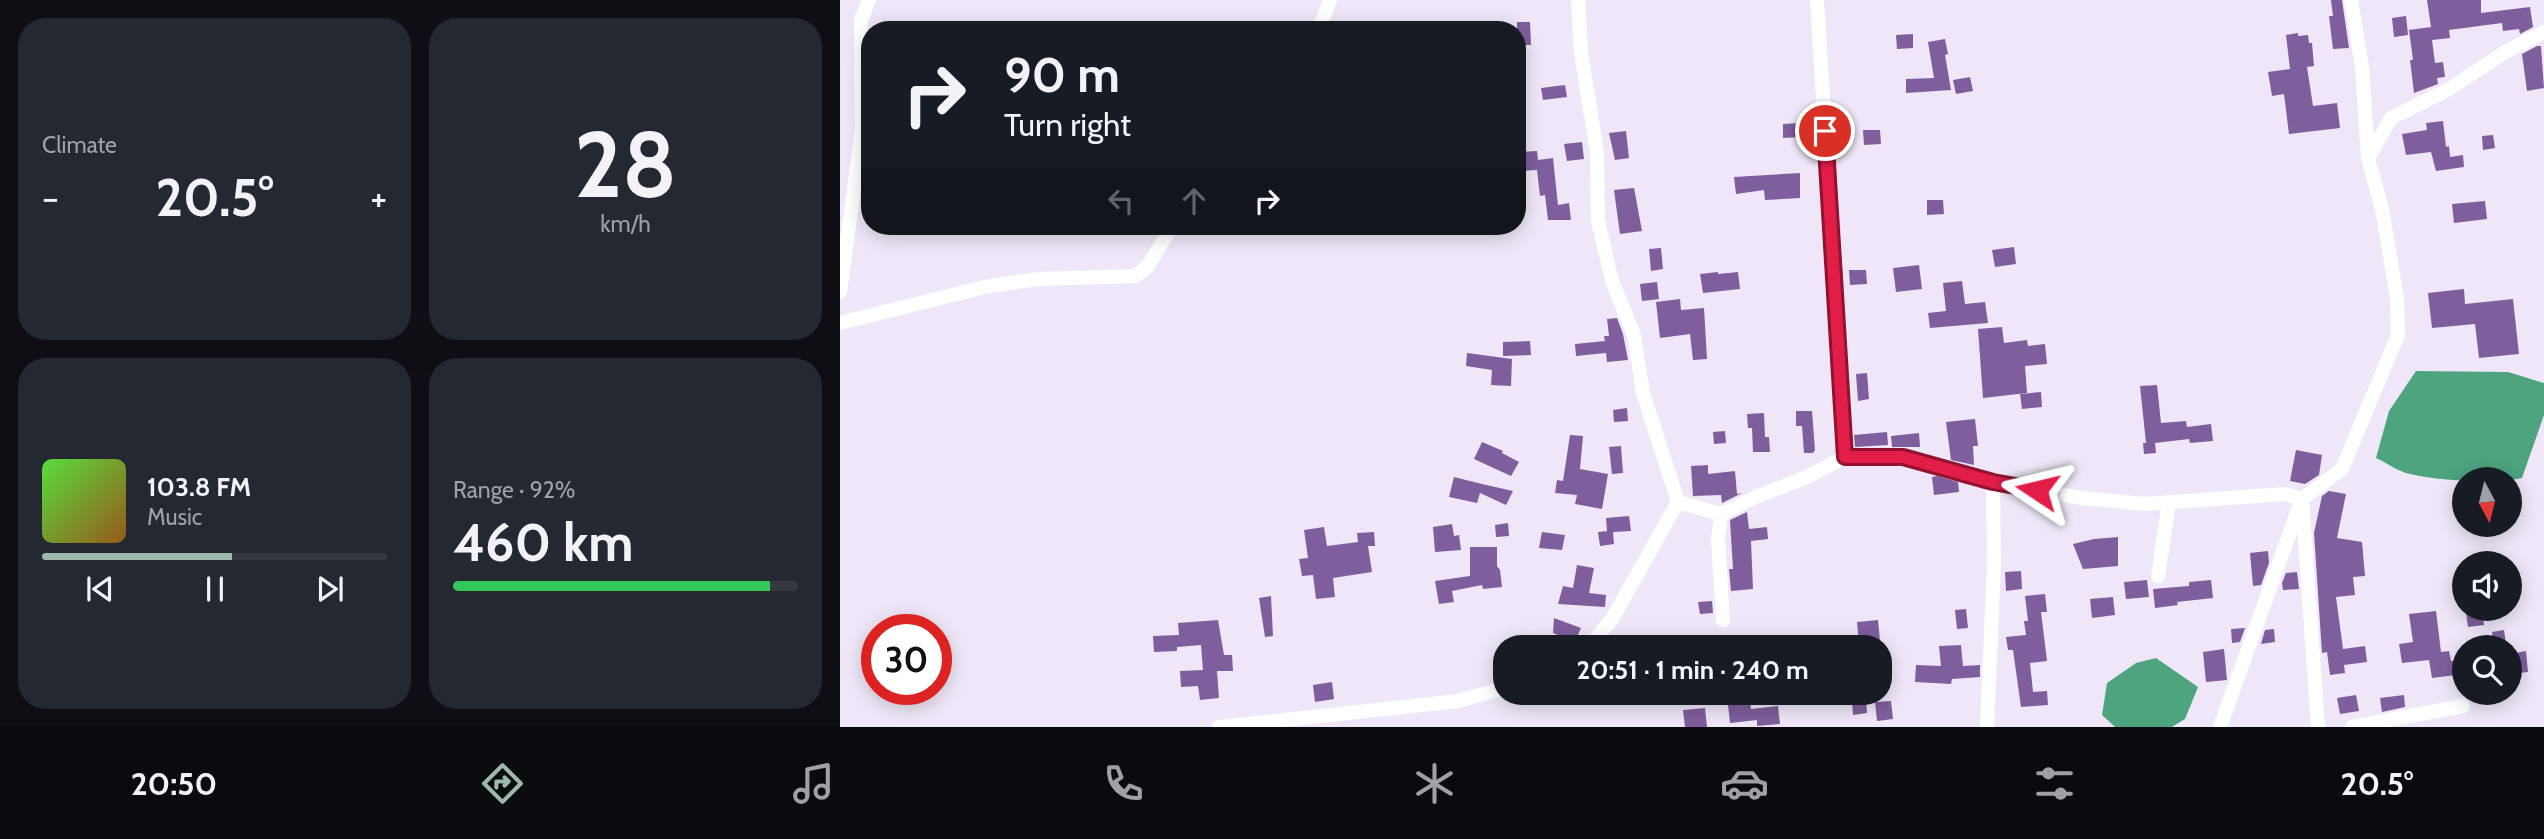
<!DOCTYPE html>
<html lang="en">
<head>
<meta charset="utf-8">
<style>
  body { margin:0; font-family:Cabin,sans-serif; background:#242831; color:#f1f3f6; height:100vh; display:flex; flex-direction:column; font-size:26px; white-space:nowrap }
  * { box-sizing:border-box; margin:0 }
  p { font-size:23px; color:#9ea1a6 }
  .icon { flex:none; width:38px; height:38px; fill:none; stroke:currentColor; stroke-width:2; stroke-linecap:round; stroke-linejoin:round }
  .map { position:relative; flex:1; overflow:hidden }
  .drawer { display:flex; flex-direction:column; gap:18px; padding:18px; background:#0d0f14; width:840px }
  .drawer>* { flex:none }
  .banner { position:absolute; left:21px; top:21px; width:665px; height:214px; border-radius:28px; box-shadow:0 4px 18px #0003; background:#171b24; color:#f1f3f6; overflow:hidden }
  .needle { width:46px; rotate:173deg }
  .tools { position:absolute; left:1612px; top:467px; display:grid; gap:14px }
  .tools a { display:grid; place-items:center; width:70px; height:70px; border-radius:50%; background:#171b24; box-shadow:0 4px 18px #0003; font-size:35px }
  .speed { position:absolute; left:21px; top:614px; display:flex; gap:14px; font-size:35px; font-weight:700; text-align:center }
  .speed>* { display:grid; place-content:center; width:91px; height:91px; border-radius:50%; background:#171b24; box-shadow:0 4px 18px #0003; line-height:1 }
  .speed .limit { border:10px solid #d22; background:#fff; color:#111 }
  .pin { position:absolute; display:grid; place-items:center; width:60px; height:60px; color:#fff; margin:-30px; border:4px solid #fff; border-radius:50%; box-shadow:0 2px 7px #0007 }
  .me { position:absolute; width:77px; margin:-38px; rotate:280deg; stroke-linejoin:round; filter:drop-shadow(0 0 5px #0008) }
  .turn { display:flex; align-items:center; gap:24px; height:147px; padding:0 28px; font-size:32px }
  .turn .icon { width:91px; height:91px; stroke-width:2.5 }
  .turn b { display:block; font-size:49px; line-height:60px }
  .lanes { display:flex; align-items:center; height:66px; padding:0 28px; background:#0003; justify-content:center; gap:35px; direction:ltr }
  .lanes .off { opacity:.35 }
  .big { font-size:52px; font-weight:800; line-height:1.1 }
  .drawer .card { flex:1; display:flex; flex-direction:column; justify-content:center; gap:10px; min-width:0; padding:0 24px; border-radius:28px; background:#242831 }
  .drawer .dial { align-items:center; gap:0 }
  .dial b { font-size:91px; line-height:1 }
  .song { display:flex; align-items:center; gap:21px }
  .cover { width:84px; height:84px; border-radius:10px; background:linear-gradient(135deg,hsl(110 70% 55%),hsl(30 70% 35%)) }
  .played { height:7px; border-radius:4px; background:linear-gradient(90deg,#9db8ae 55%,#363941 55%) }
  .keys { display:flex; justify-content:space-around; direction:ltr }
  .heat { display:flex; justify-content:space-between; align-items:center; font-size:38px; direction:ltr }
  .charge { height:10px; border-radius:5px; background:linear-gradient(90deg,#34c759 92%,#363941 0) }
  .drawer .tiles { flex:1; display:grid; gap:18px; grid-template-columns:repeat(2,1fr) }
  .trip { position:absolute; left:653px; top:635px; width:399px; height:70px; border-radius:28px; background:#171b24; box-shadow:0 4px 18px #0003; font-weight:800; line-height:70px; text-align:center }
  .tabs { display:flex; height:112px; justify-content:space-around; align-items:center; background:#090b0e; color:#9ea1a6 }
  .tabs .icon { width:49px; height:49px }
  .tabs .on { color:#9db8ae }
  .tabs b { font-size:32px; color:#f1f3f6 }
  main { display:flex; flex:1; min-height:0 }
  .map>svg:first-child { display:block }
  .water { fill:#4da47f }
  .building { fill:#7f5e9d }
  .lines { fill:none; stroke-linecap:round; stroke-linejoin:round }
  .minor { stroke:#fff; stroke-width:14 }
  .route-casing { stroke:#92132f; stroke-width:18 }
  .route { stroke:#e11d48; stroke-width:12 }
</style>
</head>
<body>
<main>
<section class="drawer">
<div class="tiles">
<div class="card"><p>Climate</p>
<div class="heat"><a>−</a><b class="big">20.5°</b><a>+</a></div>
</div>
<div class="card dial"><b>28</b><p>km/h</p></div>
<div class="card">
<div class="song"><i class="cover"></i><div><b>103.8 FM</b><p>Music</p></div></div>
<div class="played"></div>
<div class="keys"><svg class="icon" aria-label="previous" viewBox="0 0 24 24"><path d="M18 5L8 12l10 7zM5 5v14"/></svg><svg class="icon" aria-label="pause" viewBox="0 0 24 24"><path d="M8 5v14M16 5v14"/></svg><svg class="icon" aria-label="next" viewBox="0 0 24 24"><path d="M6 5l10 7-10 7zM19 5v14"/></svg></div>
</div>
<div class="card"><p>Range · 92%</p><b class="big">460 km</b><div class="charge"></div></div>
</div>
</section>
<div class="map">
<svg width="1704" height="727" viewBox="0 0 1704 727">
  <rect width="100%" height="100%" fill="#efe7f7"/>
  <g class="water">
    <path d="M 1576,371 L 1668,372 L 1704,383 L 1704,415 L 1682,478 C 1656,484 1599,481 1570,474 C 1559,472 1547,463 1536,458 L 1549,411 Z"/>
    <path d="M 1316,658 L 1358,687 L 1345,719 L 1332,727 L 1275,727 L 1262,715 L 1267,683 L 1296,663 Z"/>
  </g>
  <g class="building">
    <path d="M 1491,0 L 1502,0 L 1509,48 L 1493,49 L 1489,16 L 1493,16 Z"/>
    <path d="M 1587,0 L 1641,0 L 1641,13 L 1690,7 L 1693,27 L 1680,34 L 1679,29 L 1663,31 L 1662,23 L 1609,30 L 1610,38 L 1592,40 L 1595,63 L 1603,62 L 1605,77 L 1597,78 L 1598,84 L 1574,93 L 1570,60 L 1573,60 L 1569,30 L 1591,27 Z"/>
    <path d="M 1566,16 L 1568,35 L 1554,37 L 1552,18 Z"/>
    <path d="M 677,22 L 690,22 L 691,45 L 677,45 Z"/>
    <path d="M 1458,33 L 1458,36 L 1468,35 L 1469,43 L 1472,43 L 1474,66 L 1467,67 L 1473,106 L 1497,103 L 1500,128 L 1449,134 L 1444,94 L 1432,96 L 1428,72 L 1450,69 L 1446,35 Z"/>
    <path d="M 1073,34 L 1073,48 L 1057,49 L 1056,35 Z"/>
    <path d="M 1105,39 L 1108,54 L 1105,55 L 1111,90 L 1066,93 L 1066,79 L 1094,78 L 1088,42 Z"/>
    <path d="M 1697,46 L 1701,46 L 1704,88 L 1687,91 L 1682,54 Z"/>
    <path d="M 1130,77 L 1133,91 L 1116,94 L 1113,80 Z"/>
    <path d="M 725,85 L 727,97 L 703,100 L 701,88 Z"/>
    <path d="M 1603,121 L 1606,147 L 1609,146 L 1610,157 L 1623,155 L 1624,167 L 1596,171 L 1591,152 L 1566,155 L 1562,134 L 1587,130 L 1586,123 Z"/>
    <path d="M 960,123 L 960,137 L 943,138 L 943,124 Z"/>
    <path d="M 1023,130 L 1040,130 L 1041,144 L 1024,145 Z"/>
    <path d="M 786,131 L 789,158 L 775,160 L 769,133 Z"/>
    <path d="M 1653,135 L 1655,148 L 1643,150 L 1642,136 Z"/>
    <path d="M 742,142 L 744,159 L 727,161 L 724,144 Z"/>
    <path d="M 697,151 L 698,160 L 713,158 L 718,205 L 729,203 L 731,220 L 708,220 L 705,195 L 700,196 L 697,170 L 677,171 L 677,152 Z"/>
    <path d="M 960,173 L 960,198 L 925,200 L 924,190 L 896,194 L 894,177 Z"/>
    <path d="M 794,188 L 802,231 L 780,234 L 774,190 Z"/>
    <path d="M 1087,200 L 1103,200 L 1104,214 L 1087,215 Z"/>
    <path d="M 1645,201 L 1647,219 L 1614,223 L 1612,204 Z"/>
    <path d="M 1174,247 L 1176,264 L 1155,267 L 1152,250 Z"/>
    <path d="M 821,248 L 823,269 L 811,271 L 809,249 Z"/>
    <path d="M 1079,265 L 1082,289 L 1056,292 L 1053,268 Z"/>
    <path d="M 1009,270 L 1026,270 L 1027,284 L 1010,285 Z"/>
    <path d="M 878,272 L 878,274 L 898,272 L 900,289 L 863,293 L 860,274 Z"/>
    <path d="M 1122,281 L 1125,304 L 1145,302 L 1148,323 L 1090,328 L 1088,313 L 1106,311 L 1103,283 Z"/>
    <path d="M 817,282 L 819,299 L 802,301 L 800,284 Z"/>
    <path d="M 1624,289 L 1625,304 L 1673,299 L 1679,354 L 1639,358 L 1635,324 L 1592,328 L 1588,293 Z"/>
    <path d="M 840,299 L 841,310 L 864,308 L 867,359 L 853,360 L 850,334 L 820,338 L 816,302 Z"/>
    <path d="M 777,318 L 783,334 L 788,360 L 767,362 L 766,353 L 736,356 L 735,344 L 765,341 L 764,336 L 769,336 L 767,319 Z"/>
    <path d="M 1162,327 L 1164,343 L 1187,340 L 1188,346 L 1205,344 L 1207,364 L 1185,366 L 1187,393 L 1143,398 L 1138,329 Z"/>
    <path d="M 690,341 L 691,355 L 663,356 L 663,342 Z"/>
    <path d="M 627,353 L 672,359 L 671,386 L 651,385 L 652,370 L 626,366 Z"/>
    <path d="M 1027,373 L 1029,399 L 1018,401 L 1016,374 Z"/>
    <path d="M 1317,385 L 1321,423 L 1346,421 L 1347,427 L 1371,424 L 1373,441 L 1350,443 L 1349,439 L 1315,443 L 1316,453 L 1304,454 L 1303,443 L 1306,443 L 1300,386 Z"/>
    <path d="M 1201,392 L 1202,407 L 1182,409 L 1180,394 Z"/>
    <path d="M 787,408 L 788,421 L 774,422 L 773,410 Z"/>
    <path d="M 956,411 L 972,411 L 975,450 L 973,453 L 964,453 L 962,426 L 956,426 Z"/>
    <path d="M 924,413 L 925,437 L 929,437 L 930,452 L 913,452 L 912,428 L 908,428 L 907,414 Z"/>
    <path d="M 1135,419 L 1138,446 L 1133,446 L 1134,465 L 1111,460 L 1106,422 Z"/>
    <path d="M 885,431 L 886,443 L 874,444 L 873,432 Z"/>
    <path d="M 1047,432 L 1048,445 L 1015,447 L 1014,435 Z"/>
    <path d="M 1079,433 L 1080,447 L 1052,447 L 1051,436 Z"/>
    <path d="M 730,435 L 743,436 L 740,469 L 768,474 L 762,509 L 735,504 L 737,495 L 715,493 L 717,480 L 723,481 Z"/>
    <path d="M 642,442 L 663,451 L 662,453 L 679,462 L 671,476 L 634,459 Z"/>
    <path d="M 781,446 L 783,473 L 772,474 L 769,447 Z"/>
    <path d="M 1456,450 L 1482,455 L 1479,475 L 1465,484 L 1450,481 Z"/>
    <path d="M 868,465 L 868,474 L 895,471 L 897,494 L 902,493 L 882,503 L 881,495 L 853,496 L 851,466 Z"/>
    <path d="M 1097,476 L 1118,482 L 1119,492 L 1094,495 L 1092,477 Z"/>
    <path d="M 614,477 L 642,484 L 673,491 L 666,505 L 640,493 L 637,503 L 609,497 Z"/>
    <path d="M 1489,491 L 1506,494 L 1497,538 L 1522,542 L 1525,576 L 1513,577 L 1515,595 L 1496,597 L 1503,649 L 1525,646 L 1527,662 L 1504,665 L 1505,673 L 1490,675 L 1487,652 L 1482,653 L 1474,533 L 1482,496 Z"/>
    <path d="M 907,512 L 909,529 L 927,527 L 928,539 L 911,541 L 913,589 L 891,591 L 889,569 L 893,569 L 890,520 Z"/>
    <path d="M 789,516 L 791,531 L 773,532 L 774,544 L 760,546 L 758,532 L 767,531 L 766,518 Z"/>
    <path d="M 668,523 L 669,536 L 656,537 L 655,525 Z"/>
    <path d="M 612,524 L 614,536 L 619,535 L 621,550 L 595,552 L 593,527 Z"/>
    <path d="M 484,527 L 487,546 L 518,542 L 517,533 L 534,532 L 535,546 L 528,546 L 532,572 L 493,578 L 495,597 L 476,599 L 473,575 L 462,576 L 459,559 L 468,558 L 464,530 Z"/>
    <path d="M 702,532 L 725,535 L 722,550 L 699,548 Z"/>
    <path d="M 1278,537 L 1278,566 L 1243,569 L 1233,544 L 1254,539 Z"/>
    <path d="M 630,547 L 657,547 L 657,566 L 660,570 L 662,587 L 643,589 L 642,585 L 612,591 L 614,602 L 599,604 L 595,581 L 630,576 Z"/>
    <path d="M 1428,551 L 1429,563 L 1421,585 L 1413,586 L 1410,553 Z"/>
    <path d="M 737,565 L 754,568 L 749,593 L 766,595 L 765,607 L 718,604 L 723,586 L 733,588 Z"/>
    <path d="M 1181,571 L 1182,589 L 1166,591 L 1165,572 Z"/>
    <path d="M 1457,572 L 1459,589 L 1443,590 L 1442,583 L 1446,573 Z"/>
    <path d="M 1307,580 L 1309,597 L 1286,599 L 1284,582 Z"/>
    <path d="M 1371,580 L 1373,598 L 1337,602 L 1338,605 L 1315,608 L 1313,589 L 1349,586 L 1349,582 Z"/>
    <path d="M 1205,594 L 1207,612 L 1201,612 L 1207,661 L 1190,663 L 1193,692 L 1207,691 L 1208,705 L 1181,707 L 1173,650 L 1168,650 L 1166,637 L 1186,635 L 1184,621 L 1188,621 L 1185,596 Z"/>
    <path d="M 431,596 L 433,636 L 425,637 L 419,598 Z"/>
    <path d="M 1273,597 L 1275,615 L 1252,618 L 1250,599 Z"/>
    <path d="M 872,601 L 873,613 L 860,614 L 858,602 Z"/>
    <path d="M 1126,609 L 1128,628 L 1117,629 L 1115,610 Z"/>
    <path d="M 1642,610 L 1644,625 L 1628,627 L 1626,612 Z"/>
    <path d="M 1596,611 L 1601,652 L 1609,651 L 1611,661 L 1624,659 L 1624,674 L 1592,678 L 1589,660 L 1562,663 L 1559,644 L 1573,642 L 1569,614 Z"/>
    <path d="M 714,618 L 741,628 L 735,642 L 713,633 Z"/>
    <path d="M 378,620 L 384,655 L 392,655 L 393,671 L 377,671 L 379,698 L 360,700 L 358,686 L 341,687 L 340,671 L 363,670 L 361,645 L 337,647 L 337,651 L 314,652 L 313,636 L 339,635 L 338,623 Z"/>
    <path d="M 1038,620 L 1040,641 L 1019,644 L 1017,622 Z"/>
    <path d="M 1405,628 L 1400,642 L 1392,643 L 1391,629 Z"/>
    <path d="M 1434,629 L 1435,642 L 1421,644 L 1425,630 Z"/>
    <path d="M 1664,630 L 1666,644 L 1654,645 L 1652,632 Z"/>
    <path d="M 1121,645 L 1123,666 L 1140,665 L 1140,677 L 1112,679 L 1111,684 L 1075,682 L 1076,665 L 1101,666 L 1099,646 Z"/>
    <path d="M 1384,649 L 1387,680 L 1366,682 L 1363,652 Z"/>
    <path d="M 1686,651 L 1688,672 L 1670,674 L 1670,654 Z"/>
    <path d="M 492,682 L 494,699 L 475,702 L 473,685 Z"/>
    <path d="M 1516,695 L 1519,711 L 1500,714 L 1497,698 Z"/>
    <path d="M 1564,695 L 1565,707 L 1542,712 L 1540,698 Z"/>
    <path d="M 1026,700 L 1027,713 L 1013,715 L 1012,701 Z"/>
    <path d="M 1051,701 L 1053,719 L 1037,721 L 1035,702 Z"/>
    <path d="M 910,702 L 911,709 L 938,706 L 940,724 L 917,726 L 917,720 L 890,723 L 888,705 Z"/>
    <path d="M 865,708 L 867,727 L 845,727 L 843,710 Z"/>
  </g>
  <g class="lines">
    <g class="minor">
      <path d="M 738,0 L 741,52 L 757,153 L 758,221 L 772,281 L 794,335 L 803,393 L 838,502 L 772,619 L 748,648"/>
      <path d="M 977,0 L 1005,457"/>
      <path d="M 1511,0 L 1522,66 L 1528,158"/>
      <path d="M 479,30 L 490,0"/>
      <path d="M 0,292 L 22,129 L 21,20 L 29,0"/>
      <path d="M 0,323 L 149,286 L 198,279 L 296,276 L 308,266 L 332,226"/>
      <path d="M 838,502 L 881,514"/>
      <path d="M 1318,576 L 1329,502"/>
      <path d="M 883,620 L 878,539 L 881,514 L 916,497 L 967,477 L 1005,457 L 1063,457 L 1153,482 L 1242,498 L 1305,504 L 1445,494 L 1462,499 L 1380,727"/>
      <path d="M 379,727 L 618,701 L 665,688"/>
      <path d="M 1147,727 L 1154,564 L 1153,482"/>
      <path d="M 1478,727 L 1462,499 L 1502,469 L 1558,335 L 1557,298 L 1542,209 L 1528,158 L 1551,118 L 1609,89 L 1667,51 L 1704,32"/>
      <path d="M 1512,727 L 1623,706"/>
    </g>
  </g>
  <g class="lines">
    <defs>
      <path id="route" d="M 985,131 L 1005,457 L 1063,457 L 1153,482 L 1197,490"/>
    </defs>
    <use href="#route" class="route-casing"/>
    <use href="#route" class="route"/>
  </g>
</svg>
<div class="tools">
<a><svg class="needle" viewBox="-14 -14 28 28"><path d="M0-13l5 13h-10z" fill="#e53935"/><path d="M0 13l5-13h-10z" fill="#9ea1a6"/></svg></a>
<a><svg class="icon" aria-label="sound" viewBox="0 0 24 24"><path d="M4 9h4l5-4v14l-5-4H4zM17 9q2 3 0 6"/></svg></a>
<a><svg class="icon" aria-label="search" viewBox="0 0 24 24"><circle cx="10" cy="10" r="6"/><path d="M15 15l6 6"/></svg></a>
</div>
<div class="speed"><div class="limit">30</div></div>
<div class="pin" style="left:985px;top:131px;background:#d93025"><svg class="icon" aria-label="arrive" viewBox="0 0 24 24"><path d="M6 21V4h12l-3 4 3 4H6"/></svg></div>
<svg class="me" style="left:1197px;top:490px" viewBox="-20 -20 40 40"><path d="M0-17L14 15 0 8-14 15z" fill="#e11d48" stroke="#fff" stroke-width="4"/></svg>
<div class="trip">20:51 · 1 min · 240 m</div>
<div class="banner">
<div class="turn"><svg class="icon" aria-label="right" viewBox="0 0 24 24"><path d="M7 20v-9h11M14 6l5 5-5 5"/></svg><div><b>90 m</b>Turn right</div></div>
<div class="lanes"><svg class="icon off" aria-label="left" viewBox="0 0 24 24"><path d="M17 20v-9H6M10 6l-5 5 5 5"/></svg><svg class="icon off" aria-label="ahead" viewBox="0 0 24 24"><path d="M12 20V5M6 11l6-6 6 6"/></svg><svg class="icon" aria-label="right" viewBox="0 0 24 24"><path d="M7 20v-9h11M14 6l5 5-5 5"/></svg></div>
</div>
</div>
</main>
<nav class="tabs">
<b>20:50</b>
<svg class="icon on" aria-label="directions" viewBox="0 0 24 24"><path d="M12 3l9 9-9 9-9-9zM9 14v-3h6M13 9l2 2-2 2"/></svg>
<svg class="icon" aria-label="music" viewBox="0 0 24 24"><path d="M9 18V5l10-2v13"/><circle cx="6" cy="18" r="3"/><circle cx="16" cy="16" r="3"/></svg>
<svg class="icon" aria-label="phone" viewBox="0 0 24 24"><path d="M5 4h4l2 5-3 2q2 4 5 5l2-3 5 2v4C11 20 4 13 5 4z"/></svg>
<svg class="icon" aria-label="climate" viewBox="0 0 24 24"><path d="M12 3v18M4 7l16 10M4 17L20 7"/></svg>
<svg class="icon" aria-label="car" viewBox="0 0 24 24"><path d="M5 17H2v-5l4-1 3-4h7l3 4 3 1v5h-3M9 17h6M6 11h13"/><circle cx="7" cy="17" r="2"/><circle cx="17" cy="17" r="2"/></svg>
<svg class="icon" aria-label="filters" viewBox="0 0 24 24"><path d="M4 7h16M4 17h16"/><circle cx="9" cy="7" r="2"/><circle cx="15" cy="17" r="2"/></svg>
<b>20.5°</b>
</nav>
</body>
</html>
